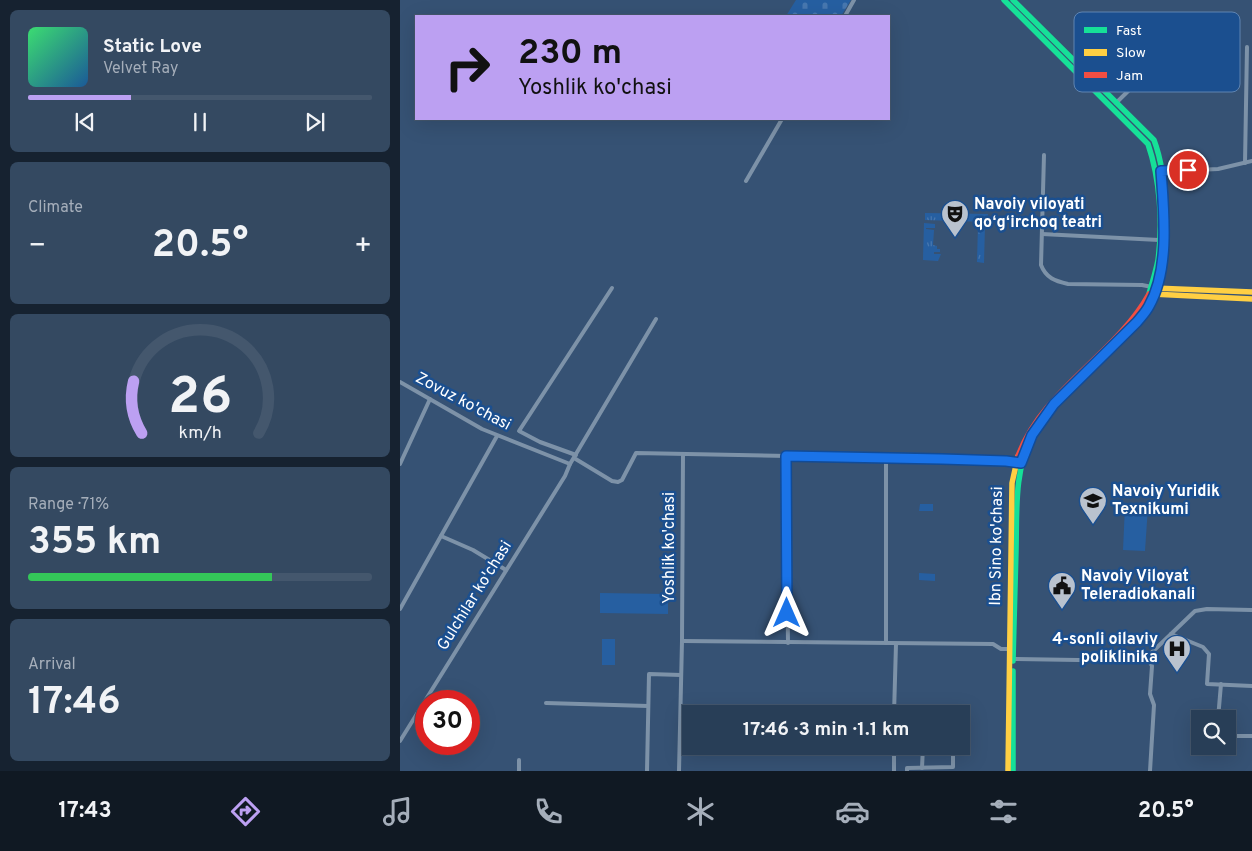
<!DOCTYPE html>
<html lang="en">
<head>
<meta charset="utf-8">
<style>
  body { margin:0; font-family:Overpass,sans-serif; background:#344961; color:#f1f3f6; height:100vh; display:flex; flex-direction:column; font-size:19px; white-space:nowrap }
  * { box-sizing:border-box; margin:0 }
  p { font-size:16px; color:#a5aeba }
  .icon { flex:none; width:28px; height:28px; fill:none; stroke:currentColor; stroke-width:2; stroke-linecap:round; stroke-linejoin:round }
  .map { position:relative; flex:1; overflow:hidden }
  .details { display:flex; flex-direction:column; gap:10px; padding:10px; background:#162230; width:400px }
  .details>* { flex:none }
  .banner { position:absolute; left:15px; top:15px; width:475px; height:105px; border-radius:0px; box-shadow:0 5px 20px #0002,0 0 0 1px #44576d; background:#bca0f2; color:#111; overflow:hidden }
  .controls { position:absolute; left:791px; top:710px; display:grid; gap:10px }
  .controls a { display:grid; place-items:center; width:45px; height:45px; border-radius:0px; background:#283e57; box-shadow:0 5px 20px #0002,0 0 0 1px #44576d; font-size:25px }
  .speed { position:absolute; left:15px; top:690px; display:flex; gap:10px; font-size:25px; font-weight:700; text-align:center }
  .speed>* { display:grid; place-content:center; width:65px; height:65px; border-radius:50%; background:#283e57; box-shadow:0 5px 20px #0002,0 0 0 1px #44576d; line-height:1 }
  .speed .limit { border:8px solid #d22; background:#fff; color:#111 }
  .pin { position:absolute; display:grid; place-items:center; width:42px; height:42px; color:#fff; margin:-21px; border:2px solid #fff; border-radius:50%; box-shadow:0 1px 5px #0007 }
  .me { position:absolute; width:55px; margin:-28px; rotate:0deg; stroke-linejoin:round; filter:drop-shadow(0 0 4px #0008) }
  .turn { display:flex; align-items:center; gap:18px; height:105px; padding:0 20px; font-size:22px }
  .turn .icon { width:65px; height:65px; stroke-width:2.5 }
  .turn b { display:block; font-size:35px; line-height:42px }
  .big { font-size:38px; font-weight:700; line-height:1.1 }
  .details .tile { flex:1; display:flex; flex-direction:column; justify-content:center; gap:8px; min-width:0; padding:0 18px; border-radius:8px; background:#344961 }
  .details .dial { align-items:center; gap:0 }
  .dial svg { height:130px; overflow:visible; fill:none; stroke:#44576d; stroke-width:7; stroke-linecap:round; text-anchor:middle }
  .dial text { fill:#f1f3f6; stroke:none }
  .song { display:flex; align-items:center; gap:15px }
  .cover { width:60px; height:60px; border-radius:8px; background:linear-gradient(135deg,hsl(140 70% 55%),hsl(210 70% 35%)) }
  .played { height:5px; border-radius:2px; background:linear-gradient(90deg,#bca0f2 30%,#44576d 30%) }
  .keys { display:flex; justify-content:space-around; direction:ltr }
  .heat { display:flex; justify-content:space-between; align-items:center; font-size:28px; direction:ltr }
  .charge { height:8px; border-radius:4px; background:linear-gradient(90deg,#34c759 71%,#44576d 0) }
  .trip { position:absolute; left:282px; top:705px; width:288px; height:50px; border-radius:0px; background:#283e57; box-shadow:0 5px 20px #0002,0 0 0 1px #44576d; font-weight:700; line-height:50px; text-align:center }
  .menu { display:flex; height:80px; justify-content:space-around; align-items:center; background:#101923; color:#a5aeba }
  .menu .icon { width:35px; height:35px }
  .menu .current { color:#bca0f2 }
  .menu b { font-size:22px; color:#f1f3f6 }
  main { display:flex; flex:1; min-height:0 }
  .map>svg:first-child { display:block }
  .grass { fill:url(#grass-tufts) }
  .cemetery { fill:url(#cemetery-stones) }
  .park { fill:#265fa1 }
  .lines { fill:none; stroke-linecap:round; stroke-linejoin:round }
  .street { stroke:#7d92a8; stroke-width:4 }
  .fast { stroke:#16e098; stroke-width:5.5 }
  .slow { stroke:#ffcf43; stroke-width:5.5 }
  .jam { stroke:#f24e42; stroke-width:5.5 }
  .route-casing { stroke:#114b97; stroke-width:12 }
  .route { stroke:#1a73e8; stroke-width:9 }
  .labels { text-anchor:middle; dominant-baseline:central; stroke-width:5; stroke-linejoin:round; paint-order:stroke }
  .poi-label { font-size:16px; font-weight:bold; fill:#fff; stroke:#1b4f8f; text-anchor:start }
  .street-label { font-size:16px; fill:#fff; stroke:#1b4f8f }
  .key { fill:#1b4f8f; stroke:#5f84b1; stroke-width:1 }
  .key-label { font-size:14px; fill:#fff }
</style>
</head>
<body>
<main>
<section class="details">
<div class="tile">
<div class="song"><i class="cover"></i><div><b>Static Love</b><p>Velvet Ray</p></div></div>
<div class="played"></div>
<div class="keys"><svg class="icon" aria-label="previous" viewBox="0 0 24 24"><path d="M18 5L8 12l10 7zM5 5v14"/></svg><svg class="icon" aria-label="pause" viewBox="0 0 24 24"><path d="M8 5v14M16 5v14"/></svg><svg class="icon" aria-label="next" viewBox="0 0 24 24"><path d="M6 5l10 7-10 7zM19 5v14"/></svg></div>
</div>
<div class="tile"><p>Climate</p>
<div class="heat"><a>−</a><b class="big">20.5°</b><a>+</a></div>
</div>
<div class="tile dial"><svg viewBox="0 0 100 80">
<path d="M14 69A42 42 0 1 1 86 69"/>
<path d="M14 69A42 42 0 0 1 9 37" stroke="#bca0f2"/>
<text x="50" y="56" font-size="32" font-weight="700">26</text>
<text x="50" y="72" font-size="11">km/h</text>
</svg></div>
<div class="tile"><p>Range · 71%</p><b class="big">355 km</b><div class="charge"></div></div>
<div class="tile"><p>Arrival</p><b class="big">17:46</b></div>
</section>
<div class="map">
<svg width="852" height="771" viewBox="0 0 852 771">
  <defs>
    <pattern id="grass-tufts" width="24" height="20" patternUnits="userSpaceOnUse" patternTransform="scale(1.25)"><rect width="24" height="20" fill="#265fa1"/><path d="M3 7l-1-3M5 7V3M7 7l1-3M15 17l-1-3M17 17v-4M19 17l1-3" fill="none" stroke="#4777af"/></pattern>
    <pattern id="cemetery-stones" width="16" height="16" patternUnits="userSpaceOnUse" patternTransform="scale(1.25)"><rect width="16" height="16" fill="#265fa1"/><path d="M2 7V4a2 2 0 0 1 4 0v3zM10 15v-3a2 2 0 0 1 4 0v3z" fill="#4777af"/></pattern>
  </defs>
  <rect width="100%" height="100%" fill="#365274"/>
  <g class="grass">
    <path d="M 525,213 L 588,214 L 587,222 L 525,220 Z"/>
    <path d="M 524,223 L 535,224 L 535,228 L 526,228 L 526,229 L 534,230 L 533,245 L 537,246 L 537,249 L 540,249 L 540,252 L 534,252 L 534,254 L 541,254 L 538,261 L 523,260 Z"/>
    <path d="M 578,225 L 585,225 L 584,263 L 577,262 Z"/>
  </g>
  <path class="cemetery" d="M 396,0 L 451,0 L 441,16 L 386,16 Z"/>
  <g class="park">
    <path d="M 520,504 L 533,504 L 533,511 L 519,511 Z"/>
    <path d="M 725,506 L 748,507 L 745,551 L 723,550 Z"/>
    <path d="M 519,573 L 535,574 L 535,581 L 519,580 Z"/>
    <path d="M 200,593 L 268,594 L 268,614 L 200,613 Z"/>
    <rect x="202" y="639" width="13" height="26"/>
  </g>
  <g class="lines">
    <g class="street">
      <path d="M 445,16 L 454,0"/>
      <path d="M 716,103 L 806,14"/>
      <path d="M 644,155 L 641,265 C 646,278 655,281 668,284 L 742,285 L 752,287"/>
      <path d="M 845,163 L 847,47"/>
      <path d="M 756,172 L 818,169 L 852,161"/>
      <path d="M 346,181 L 382,119"/>
      <path d="M 642,234 L 759,240"/>
      <path d="M 0,382 L 82,429 L 170,464"/>
      <path d="M 176,455 L 140,442 L 119,431 L 212,288"/>
      <path d="M 386,456 L 388,643"/>
      <path d="M 174,458 L 212,481 L 218,482 L 222,480 L 236,453 L 542,459 L 619,462"/>
      <path d="M 0,464 L 30,399"/>
      <path d="M 41,536 L 73,550 L 106,570"/>
      <path d="M 0,609 L 97,436"/>
      <path d="M 771,634 L 803,647 L 809,654 L 807,684 L 852,686"/>
      <path d="M 282,641 L 593,644 L 601,649 L 611,649"/>
      <path d="M 486,643 L 486,458"/>
      <path d="M 747,657 L 752,666 L 750,694 L 754,705 L 750,771"/>
      <path d="M 611,659 L 740,661 L 747,657 L 795,611 L 807,609 L 852,610"/>
      <path d="M 146,703 L 248,706"/>
      <path d="M 494,714 L 496,644"/>
      <path d="M 818,719 L 821,684"/>
      <path d="M 828,736 L 852,736"/>
      <path d="M 0,741 L 165,476 L 170,464 L 256,319"/>
      <path d="M 494,746 L 494,771"/>
      <path d="M 522,768 L 523,746"/>
      <path d="M 119,771 L 119,760"/>
      <path d="M 247,771 L 249,674 L 281,675"/>
      <path d="M 279,771 L 282,641 L 283,454"/>
      <path d="M 507,771 L 507,768 L 553,767 L 553,746"/>
    </g>
    <g class="fast">
      <path d="M 604,0 L 748,144 C 760,179 763,223 758,260 C 756,271 752,283 749,294"/>
      <path d="M 613,0 L 754,140 C 769,180 766,228 760,269"/>
      <path d="M 613,661 C 614,624 615,588 616,551 C 617,512 614,471 632,436 C 662,377 743,343 759,278"/>
      <path d="M 613,671 L 613,771"/>
    </g>
    <g class="slow">
      <path d="M 754,288 L 852,292"/>
      <path d="M 752,294 L 852,299"/>
      <path d="M 608,771 L 612,483 L 618,456"/>
    </g>
    <path class="jam" d="M 618,456 C 643,389 715,355 749,294"/>
  </g>
  <g class="lines">
    <defs>
      <path id="route" d="M 387,613 L 386,456 L 542,459 L 606,461 L 621,463 L 632,435 L 654,404 L 737,322 C 741,317 746,312 749,306 C 770,269 764,212 761,171 L 788,170"/>
    </defs>
    <use href="#route" class="route-casing"/>
    <use href="#route" class="route"/>
  </g>
  <defs>
    <symbol id="theatre-pin" viewBox="-11 -11 22 30"><path d="M0 17L-7.5 6A9.5 9.5 0 1 1 7.5 6Z" fill="#b9c2ce" stroke="#1b4f8f"/><path d="M-5-5.5Q0-4 5-5.5V0Q5 5 0 6Q-5 5-5 0ZM-3.3-2.5H-1v1.5H-3.3ZM1-2.5H3.3v1.5H1ZM-2.8 1Q0 5.5 2.8 1Z" fill="#111"/></symbol>
    <symbol id="university-pin" viewBox="-11 -11 22 30"><path d="M0 17L-7.5 6A9.5 9.5 0 1 1 7.5 6Z" fill="#b9c2ce" stroke="#1b4f8f"/><path d="M0-5L7-2L0 1L-7-2ZM-4 1L0 2.5L4 1V4Q0 6-4 4Z" fill="#111"/></symbol>
    <symbol id="civic-pin" viewBox="-11 -11 22 30"><path d="M0 17L-7.5 6A9.5 9.5 0 1 1 7.5 6Z" fill="#b9c2ce" stroke="#1b4f8f"/><path d="M-.6-6.5H3V-4.5H.6V-3L4-1V1h2V6H-6V1h2V-1L-.6-3ZM-1.2 2.5V6h2.4V2.5Z" fill="#111"/></symbol>
    <symbol id="hospital-pin" viewBox="-11 -11 22 30"><path d="M0 17L-7.5 6A9.5 9.5 0 1 1 7.5 6Z" fill="#b9c2ce" stroke="#1b4f8f"/><path d="M-5-5h3v3.5h4V-5h3V5h-3V1.5h-4V5h-3Z" fill="#111"/></symbol>
  </defs>
  <g fill-rule="evenodd">
    <use href="#theatre-pin" x="539" y="198" width="32" height="43"/>
    <use href="#university-pin" x="677" y="485" width="32" height="43"/>
    <use href="#civic-pin" x="646" y="570" width="32" height="43"/>
    <use href="#hospital-pin" x="761" y="633" width="32" height="43"/>
  </g>
  <g class="labels">
    <g class="poi-label">
      <text x="574" y="205">Navoiy viloyati<tspan x="574" dy="18">qoʻgʻirchoq teatri</tspan></text>
      <text x="712" y="492">Navoiy Yuridik<tspan x="712" dy="18">Texnikumi</tspan></text>
      <text x="681" y="577">Navoiy Viloyat<tspan x="681" dy="18">Teleradiokanali</tspan></text>
      <text x="758" y="640" text-anchor="end">4-sonli oilaviy<tspan x="758" dy="18">poliklinika</tspan></text>
    </g>
    <g class="street-label">
      <text transform="translate(63 402) rotate(28)">Zovuz ko'chasi</text>
      <text transform="translate(597 546) rotate(-89)">Ibn Sino ko'chasi</text>
      <text transform="translate(270 548) rotate(-90)">Yoshlik ko'chasi</text>
      <text transform="translate(75 596) rotate(-58)">Gulchilar ko'chasi</text>
    </g>
  </g>
  <rect x="674" y="12" width="166" height="80" rx="8" class="key"/>
  <rect x="684" y="27" width="23" height="6" fill="#16e098"/>
  <rect x="684" y="49" width="23" height="7" fill="#ffcf43"/>
  <rect x="684" y="72" width="23" height="6" fill="#f24e42"/>
  <g class="key-label">
    <text x="716" y="35">Fast</text>
    <text x="716" y="57">Slow</text>
    <text x="716" y="80">Jam</text>
  </g>
</svg>
<div class="controls">
<a><svg class="icon" aria-label="search" viewBox="0 0 24 24"><circle cx="10" cy="10" r="6"/><path d="M15 15l6 6"/></svg></a>
</div>
<div class="speed"><div class="limit">30</div></div>
<div class="pin" style="left:788px;top:170px;background:#d93025"><svg class="icon" aria-label="arrive" viewBox="0 0 24 24"><path d="M6 21V4h12l-3 4 3 4H6"/></svg></div>
<svg class="me" style="left:387px;top:613px" viewBox="-20 -20 40 40"><path d="M0-17L14 15 0 8-14 15z" fill="#1a73e8" stroke="#fff" stroke-width="4"/></svg>
<div class="trip">17:46 · 3 min · 1.1 km</div>
<div class="banner">
<div class="turn"><svg class="icon" aria-label="right" viewBox="0 0 24 24"><path d="M7 20v-9h11M14 6l5 5-5 5"/></svg><div><b>230 m</b>Yoshlik ko'chasi</div></div>
</div>
</div>
</main>
<nav class="menu">
<b>17:43</b>
<svg class="icon current" aria-label="directions" viewBox="0 0 24 24"><path d="M12 3l9 9-9 9-9-9zM9 14v-3h6M13 9l2 2-2 2"/></svg>
<svg class="icon" aria-label="music" viewBox="0 0 24 24"><path d="M9 18V5l10-2v13"/><circle cx="6" cy="18" r="3"/><circle cx="16" cy="16" r="3"/></svg>
<svg class="icon" aria-label="phone" viewBox="0 0 24 24"><path d="M5 4h4l2 5-3 2q2 4 5 5l2-3 5 2v4C11 20 4 13 5 4z"/></svg>
<svg class="icon" aria-label="climate" viewBox="0 0 24 24"><path d="M12 3v18M4 7l16 10M4 17L20 7"/></svg>
<svg class="icon" aria-label="car" viewBox="0 0 24 24"><path d="M5 17H2v-5l4-1 3-4h7l3 4 3 1v5h-3M9 17h6M6 11h13"/><circle cx="7" cy="17" r="2"/><circle cx="17" cy="17" r="2"/></svg>
<svg class="icon" aria-label="filters" viewBox="0 0 24 24"><path d="M4 7h16M4 17h16"/><circle cx="9" cy="7" r="2"/><circle cx="15" cy="17" r="2"/></svg>
<b>20.5°</b>
</nav>
</body>
</html>
